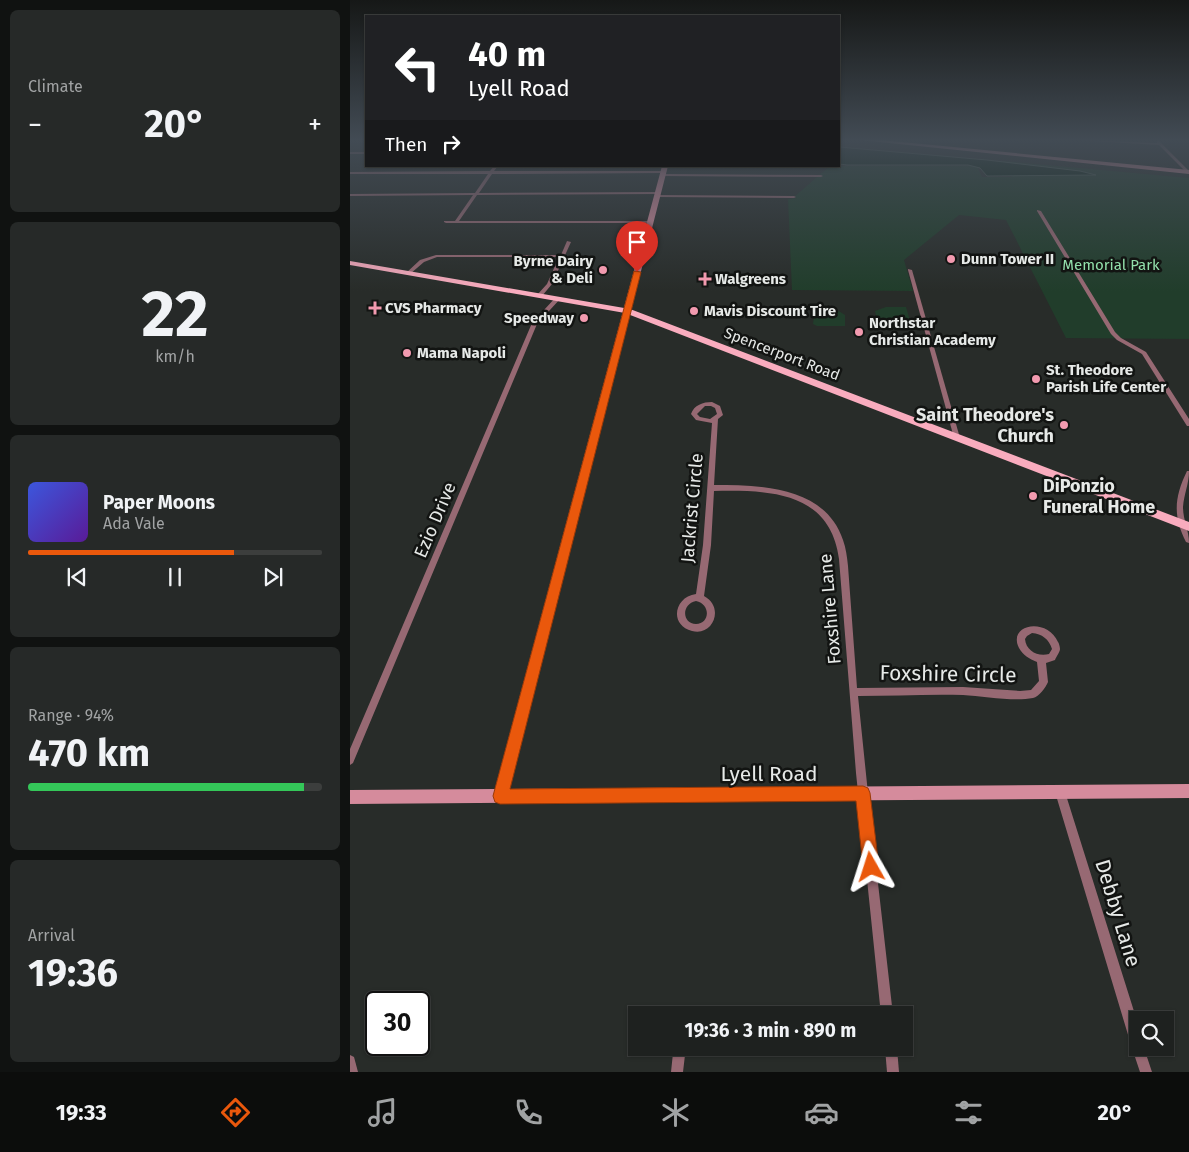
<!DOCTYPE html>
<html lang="en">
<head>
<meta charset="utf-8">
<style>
  body { margin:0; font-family:"Fira Sans",sans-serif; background:#262928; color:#f1f3f6; height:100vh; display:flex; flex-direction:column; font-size:19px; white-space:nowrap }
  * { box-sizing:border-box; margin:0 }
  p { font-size:16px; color:#a1a3a4 }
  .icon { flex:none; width:28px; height:28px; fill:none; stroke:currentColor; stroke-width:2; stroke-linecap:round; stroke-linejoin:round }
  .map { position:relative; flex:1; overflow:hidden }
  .details { display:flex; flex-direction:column; gap:10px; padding:10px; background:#101211; width:350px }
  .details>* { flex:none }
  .banner { position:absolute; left:15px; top:15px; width:475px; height:152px; border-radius:0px; box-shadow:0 1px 4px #0004,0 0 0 1px #3c3e3d; background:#202124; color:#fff; overflow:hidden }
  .fabs { position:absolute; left:779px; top:1011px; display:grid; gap:10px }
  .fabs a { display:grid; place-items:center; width:45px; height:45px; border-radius:0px; background:#1e211f; box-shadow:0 1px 4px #0004,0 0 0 1px #3c3e3d; font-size:25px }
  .speed { position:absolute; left:15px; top:991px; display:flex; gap:10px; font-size:25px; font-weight:700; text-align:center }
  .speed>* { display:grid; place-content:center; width:65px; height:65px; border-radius:50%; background:#1e211f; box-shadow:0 1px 4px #0004,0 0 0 1px #3c3e3d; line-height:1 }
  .speed .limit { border:2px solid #111; border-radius:8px; background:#fff; color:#111 }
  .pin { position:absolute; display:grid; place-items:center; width:42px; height:42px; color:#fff; margin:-51px -21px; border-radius:50% 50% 50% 0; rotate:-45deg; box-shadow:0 0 5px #0007 }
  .pin .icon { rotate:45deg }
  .me { position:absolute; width:55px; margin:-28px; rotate:354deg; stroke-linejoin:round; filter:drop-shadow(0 0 4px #0008) }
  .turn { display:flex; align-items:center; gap:18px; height:105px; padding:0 20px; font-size:22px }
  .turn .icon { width:65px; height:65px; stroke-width:2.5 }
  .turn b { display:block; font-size:35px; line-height:42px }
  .then { display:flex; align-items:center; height:48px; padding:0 20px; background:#0003; gap:10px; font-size:19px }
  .big { font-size:38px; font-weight:700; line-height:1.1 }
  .details .tile { flex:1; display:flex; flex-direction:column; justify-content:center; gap:8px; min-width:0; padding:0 18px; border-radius:8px; background:#262928 }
  .details .dial { align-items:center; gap:0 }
  .dial b { font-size:65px; line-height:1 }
  .song { display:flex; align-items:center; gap:15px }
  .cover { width:60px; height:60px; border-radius:8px; background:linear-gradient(135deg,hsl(230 70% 55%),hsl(270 70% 35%)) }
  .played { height:5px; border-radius:2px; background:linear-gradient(90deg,#ea580c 70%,#3c3e3d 70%) }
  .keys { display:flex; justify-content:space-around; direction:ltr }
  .heat { display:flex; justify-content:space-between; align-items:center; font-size:28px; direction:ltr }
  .charge { height:8px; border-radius:4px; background:linear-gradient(90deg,#34c759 94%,#3c3e3d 0) }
  .trip { position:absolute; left:278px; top:1006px; width:285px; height:50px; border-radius:0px; background:#1e211f; box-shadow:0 1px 4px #0004,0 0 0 1px #3c3e3d; font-weight:700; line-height:50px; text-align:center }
  .tab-bar { display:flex; height:80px; justify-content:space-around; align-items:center; background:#0c0d0c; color:#a1a3a4 }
  .tab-bar .icon { width:35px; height:35px }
  .tab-bar .active { color:#ea580c }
  .tab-bar b { font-size:22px; color:#f1f3f6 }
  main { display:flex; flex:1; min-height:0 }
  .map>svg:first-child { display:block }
  .green { fill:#213d2b }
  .water { fill:#041f0f; stroke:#485c50 }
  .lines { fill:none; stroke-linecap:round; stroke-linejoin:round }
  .street { fill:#976973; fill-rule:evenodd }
  .secondary { fill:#d58b9c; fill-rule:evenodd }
  .primary { fill:#f9acbe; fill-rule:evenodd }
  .route { fill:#ea580c; stroke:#983908 }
  .poi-dot { fill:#f29aaf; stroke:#121412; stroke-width:2 }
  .labels { text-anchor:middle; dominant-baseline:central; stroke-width:5; stroke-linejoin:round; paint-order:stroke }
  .far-poi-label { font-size:15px; font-weight:bold; fill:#e6e9e7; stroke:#121412; text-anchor:start }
  .far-park-label { font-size:15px; fill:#92dfab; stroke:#121412 }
  .far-street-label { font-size:15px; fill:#e6e9e7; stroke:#121412 }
  .poi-label { font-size:18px; font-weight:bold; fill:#e6e9e7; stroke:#121412; text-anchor:end }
  .street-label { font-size:18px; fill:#e6e9e7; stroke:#121412 }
  .near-street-label { font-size:21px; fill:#e6e9e7; stroke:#121412 }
</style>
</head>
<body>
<main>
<section class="details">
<div class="tile"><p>Climate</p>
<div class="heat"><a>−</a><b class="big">20°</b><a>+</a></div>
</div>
<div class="tile dial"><b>22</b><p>km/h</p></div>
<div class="tile">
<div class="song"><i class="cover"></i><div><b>Paper Moons</b><p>Ada Vale</p></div></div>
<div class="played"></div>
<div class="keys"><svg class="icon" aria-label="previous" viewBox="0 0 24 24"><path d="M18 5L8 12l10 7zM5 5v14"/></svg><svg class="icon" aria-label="pause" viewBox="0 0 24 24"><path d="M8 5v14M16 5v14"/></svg><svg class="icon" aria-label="next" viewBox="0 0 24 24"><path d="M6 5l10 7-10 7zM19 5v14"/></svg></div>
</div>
<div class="tile"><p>Range · 94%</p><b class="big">470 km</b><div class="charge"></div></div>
<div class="tile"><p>Arrival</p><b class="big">19:36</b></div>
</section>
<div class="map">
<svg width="839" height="1072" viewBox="0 0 839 1072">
  <rect width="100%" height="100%" fill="#282c29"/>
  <g class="green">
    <path d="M 653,161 L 839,178 L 839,339 L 716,338 L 656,220 L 609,215 L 554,260 L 563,291 L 442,290 L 438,199 L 447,198 L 444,197 L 480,166 L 627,166 L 632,177 L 662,177 Z"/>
    <path d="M 536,307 L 556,307 L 561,324 L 556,326 L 528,325 L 525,311 Z"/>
    <path d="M 465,309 L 487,310 L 495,315 L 495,326 L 467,326 L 463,324 Z"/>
  </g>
  <path class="water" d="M 489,147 L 637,160 L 730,171 L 746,175 L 637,176 L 630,168 L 618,165 L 497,165 L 489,164 Z"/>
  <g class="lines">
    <g class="street">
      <path d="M 726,140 L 807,143 L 807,141 L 809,141 L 839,171 L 839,173 L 837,173 L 809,145 Z"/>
      <rect x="0" y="152" width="16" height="2"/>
      <path d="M 144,166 L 148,166 L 144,171 L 313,171 L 315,172 L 313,173 L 142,174 L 129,193 L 308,192 L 310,193 L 308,194 L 127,195 L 109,221 L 303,221 L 303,223 L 96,223 L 94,222 L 94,221 L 105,221 L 123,195 L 0,196 L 0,194 L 125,193 L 138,174 L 0,174 L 0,172 L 140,171 Z"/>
      <path d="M 313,174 L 471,175 L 473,176 L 471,177 L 312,176 L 311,175 Z"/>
      <path d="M 307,195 L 444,196 L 446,197 L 444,198 L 306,197 L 305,196 Z"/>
      <path d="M 687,210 L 691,211 L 765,332 L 771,338 L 796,352 L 839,419 L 839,426 L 837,426 L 792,354 L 767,340 L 761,334 L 687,211 Z"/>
      <path d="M 217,241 L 221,242 L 202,284 L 192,296 L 190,297 L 187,295 L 197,284 L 209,257 L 87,257 L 74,262 L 60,274 L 56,273 L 70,260 L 86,255 L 211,255 Z"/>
      <path d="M 558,269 L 562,270 L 610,438 L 609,440 L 607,440 L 604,438 L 558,270 Z"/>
      <path d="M 206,297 L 211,298 L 187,324 L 3,763 L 0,765 L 0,749 L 182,323 Z"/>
      <path d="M 362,402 L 370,406 L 373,415 L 368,419 L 364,485 C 410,485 475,486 493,540 C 496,548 497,557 498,566 L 507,688 L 613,687 L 670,691 L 681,690 L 689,681 L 687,662 C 679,659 673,655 669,648 C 657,624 697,617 708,642 C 709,643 710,647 710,649 C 710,652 706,657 705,660 L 696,663 L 698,682 C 696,687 689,697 683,698 C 664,702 633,696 613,695 C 578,694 543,696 508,696 L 520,813 L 543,1015 L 531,1015 L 506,773 L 489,559 C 480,491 419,490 364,491 L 361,545 L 354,596 C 375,607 363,637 342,631 C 319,625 324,597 346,594 L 353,545 L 362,423 L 346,420 L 341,414 C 344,405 353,402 362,402 ZM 355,406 L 361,406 L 365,408 L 367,414 L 360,419 L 350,417 L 347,414 ZM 346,601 C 361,604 360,624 346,624 C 332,624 331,604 346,601 ZM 682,633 C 692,634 699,639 702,649 L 699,654 C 688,657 676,651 675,639 L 677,636 Z"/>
      <path d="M 837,471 L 839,471 C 839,484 834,494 833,507 C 833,520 839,530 839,543 L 836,542 C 823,516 824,498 837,471 Z"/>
      <path d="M 710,787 L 714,788 L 715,792 L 788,1024 L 788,1048 L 794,1048 L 802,1072 L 790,1072 L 782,1048 L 705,792 L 706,788 Z"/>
      <path d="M 325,1048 L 338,1048 L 335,1055 L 333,1072 L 321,1072 L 323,1053 Z"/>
      <path d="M 535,1048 L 547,1048 L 549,1072 L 537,1072 Z"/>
      <path d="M 0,1055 L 4,1057 L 8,1072 L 0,1072 Z"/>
    </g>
    <g class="secondary">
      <path d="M 510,140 L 531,140 L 839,170 L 839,174 Z"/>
      <path d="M 312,166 L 318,166 L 158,789 L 839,784 L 839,798 L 0,804 L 0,790 L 145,789 Z"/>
    </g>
    <path class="primary" d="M 0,261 L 280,309 L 839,522 L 839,531 L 275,313 L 0,265 Z"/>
  </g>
  <linearGradient id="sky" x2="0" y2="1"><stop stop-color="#161817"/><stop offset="0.48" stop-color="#424b54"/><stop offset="1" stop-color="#424b54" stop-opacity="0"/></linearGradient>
  <rect width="839" height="291" fill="url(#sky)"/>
  <path class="route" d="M 284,271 L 291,272 L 160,789 L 513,786 L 518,788 L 520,793 L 529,867 L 527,873 L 521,875 L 515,873 L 513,867 L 506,801 L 150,804 L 145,802 L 143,796 Z"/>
  <g class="poi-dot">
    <circle cx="601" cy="259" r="5"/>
    <circle cx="253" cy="270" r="5"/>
    <path d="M352.5 271.5h5v5h5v5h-5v5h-5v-5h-5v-5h5z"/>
    <path d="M22.5 300.5h5v5h5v5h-5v5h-5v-5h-5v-5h5z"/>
    <circle cx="344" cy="311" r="5"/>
    <circle cx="234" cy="318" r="5"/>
    <circle cx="509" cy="332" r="5"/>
    <circle cx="57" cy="353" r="5"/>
    <circle cx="686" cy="379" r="5"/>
    <circle cx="714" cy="425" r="5"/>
    <circle cx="683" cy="496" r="5"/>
  </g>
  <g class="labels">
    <g class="far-poi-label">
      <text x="611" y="259">Dunn Tower II</text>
      <text x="243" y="261" text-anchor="end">Byrne Dairy<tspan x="243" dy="17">&amp; Deli</tspan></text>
      <text x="365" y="279">Walgreens</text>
      <text x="35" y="308">CVS Pharmacy</text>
      <text x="354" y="311">Mavis Discount Tire</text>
      <text x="224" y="318" text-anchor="end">Speedway</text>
      <text x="519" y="323">Northstar<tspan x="519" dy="17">Christian Academy</tspan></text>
      <text x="67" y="353">Mama Napoli</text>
      <text x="696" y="370">St. Theodore<tspan x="696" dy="17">Parish Life Center</tspan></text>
    </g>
    <g class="far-park-label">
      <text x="761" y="265">Memorial Park</text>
    </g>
    <g class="far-street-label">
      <text transform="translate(432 354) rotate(21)">Spencerport Road</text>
    </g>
    <g class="poi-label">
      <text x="704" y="415">Saint Theodore's<tspan x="704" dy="21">Church</tspan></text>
      <text x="693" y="486" text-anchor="start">DiPonzio<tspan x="693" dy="21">Funeral Home</tspan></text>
    </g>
    <g class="street-label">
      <text transform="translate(342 508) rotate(-85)">Jackrist Circle</text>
      <text transform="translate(85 520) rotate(-67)">Ezio Drive</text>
      <text transform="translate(480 609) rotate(-95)">Foxshire Lane</text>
    </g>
    <g class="near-street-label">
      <text transform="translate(598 674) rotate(1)">Foxshire Circle</text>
      <text x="419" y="774">Lyell Road</text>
      <text transform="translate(768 913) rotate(73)">Debby Lane</text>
    </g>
  </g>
</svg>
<div class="fabs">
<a><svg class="icon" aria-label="search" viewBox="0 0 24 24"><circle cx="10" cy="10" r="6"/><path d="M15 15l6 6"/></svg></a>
</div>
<div class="speed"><div class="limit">30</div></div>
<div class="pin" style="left:287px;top:272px;background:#d93025"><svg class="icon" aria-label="arrive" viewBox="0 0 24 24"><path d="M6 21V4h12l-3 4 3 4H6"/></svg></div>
<svg class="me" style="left:521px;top:867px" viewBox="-20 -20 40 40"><path d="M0-17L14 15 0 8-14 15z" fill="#ea580c" stroke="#fff" stroke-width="4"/></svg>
<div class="trip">19:36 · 3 min · 890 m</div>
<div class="banner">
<div class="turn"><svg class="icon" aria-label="left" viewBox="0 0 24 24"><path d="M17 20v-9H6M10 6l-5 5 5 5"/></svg><div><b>40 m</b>Lyell Road</div></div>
<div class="then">Then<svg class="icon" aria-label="right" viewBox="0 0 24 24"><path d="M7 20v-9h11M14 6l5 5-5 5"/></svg></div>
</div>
</div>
</main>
<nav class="tab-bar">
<b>19:33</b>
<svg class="icon active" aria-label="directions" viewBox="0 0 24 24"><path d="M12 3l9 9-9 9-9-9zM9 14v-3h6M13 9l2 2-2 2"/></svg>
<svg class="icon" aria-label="music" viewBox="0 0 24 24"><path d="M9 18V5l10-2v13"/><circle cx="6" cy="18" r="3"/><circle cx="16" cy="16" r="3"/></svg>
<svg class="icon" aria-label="phone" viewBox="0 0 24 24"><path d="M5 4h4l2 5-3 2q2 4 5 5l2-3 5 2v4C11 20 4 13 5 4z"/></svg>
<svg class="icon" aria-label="climate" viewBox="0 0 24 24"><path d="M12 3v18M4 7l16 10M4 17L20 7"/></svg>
<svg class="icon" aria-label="car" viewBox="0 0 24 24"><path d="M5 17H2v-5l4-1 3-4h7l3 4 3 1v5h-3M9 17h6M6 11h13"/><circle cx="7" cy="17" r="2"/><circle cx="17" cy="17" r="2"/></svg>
<svg class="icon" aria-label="filters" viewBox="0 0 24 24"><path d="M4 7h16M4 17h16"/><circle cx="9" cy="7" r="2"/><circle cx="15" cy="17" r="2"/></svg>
<b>20°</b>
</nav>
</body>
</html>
